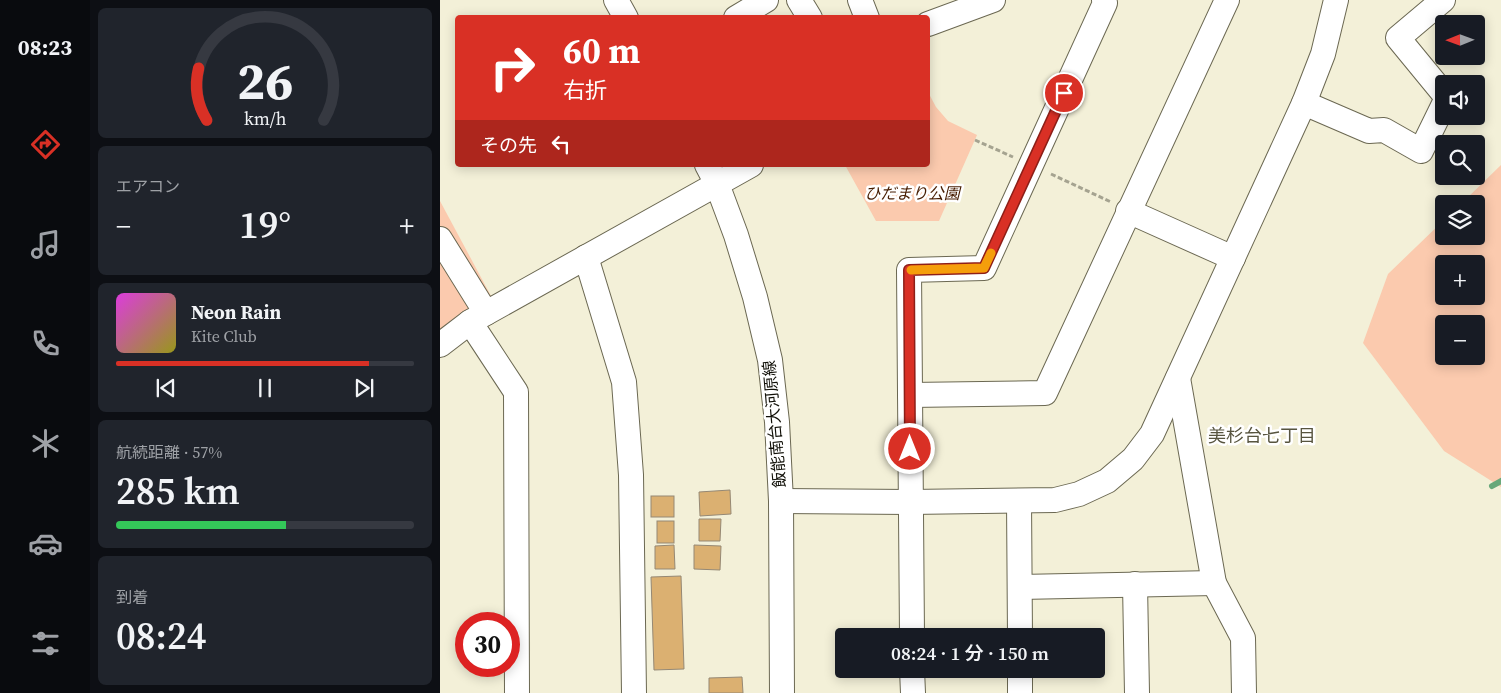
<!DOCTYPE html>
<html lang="ja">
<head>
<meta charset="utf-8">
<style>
  body { margin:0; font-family:"Source Serif 4","Noto Sans JP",serif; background:#20242c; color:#f1f3f6; height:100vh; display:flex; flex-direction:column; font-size:19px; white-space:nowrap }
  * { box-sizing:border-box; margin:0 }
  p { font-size:16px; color:#9ea1a6 }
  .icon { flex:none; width:28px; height:28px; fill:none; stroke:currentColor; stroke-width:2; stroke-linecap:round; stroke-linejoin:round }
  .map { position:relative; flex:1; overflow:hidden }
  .details { display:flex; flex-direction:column; gap:8px; padding:8px; background:#0d0f14; width:350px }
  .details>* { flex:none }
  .banner { position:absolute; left:15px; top:15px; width:475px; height:152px; border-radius:5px; box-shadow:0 2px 12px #0003; background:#d93025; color:#fff; overflow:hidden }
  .needle { width:32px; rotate:269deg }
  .fabs { position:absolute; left:995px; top:15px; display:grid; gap:10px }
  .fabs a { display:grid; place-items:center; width:50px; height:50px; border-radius:5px; background:#171b24; box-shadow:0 2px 12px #0003; font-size:25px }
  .speed { position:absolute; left:15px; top:612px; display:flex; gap:10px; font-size:25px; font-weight:700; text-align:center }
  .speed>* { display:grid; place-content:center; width:65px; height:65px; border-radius:50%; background:#171b24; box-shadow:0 2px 12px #0003; line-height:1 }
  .speed .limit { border:8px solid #d22; background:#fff; color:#111 }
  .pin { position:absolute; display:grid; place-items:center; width:42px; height:42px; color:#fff; margin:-21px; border:2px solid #fff; border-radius:50%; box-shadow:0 1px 5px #0007 }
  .me { position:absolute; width:55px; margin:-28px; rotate:0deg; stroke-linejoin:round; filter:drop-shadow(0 0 4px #0008) }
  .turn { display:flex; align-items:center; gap:18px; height:105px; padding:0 25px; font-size:22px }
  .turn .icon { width:65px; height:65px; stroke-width:2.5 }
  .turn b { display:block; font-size:35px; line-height:42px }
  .then { display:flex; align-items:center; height:48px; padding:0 25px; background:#0003; gap:10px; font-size:19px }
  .big { font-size:38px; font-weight:600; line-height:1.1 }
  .details .card { flex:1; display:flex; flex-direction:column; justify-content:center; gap:8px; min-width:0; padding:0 18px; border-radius:8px; background:#20242c }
  .details .dial { align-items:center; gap:0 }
  .dial svg { height:130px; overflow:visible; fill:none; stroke:#363941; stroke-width:7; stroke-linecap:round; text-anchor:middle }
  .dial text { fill:#f1f3f6; stroke:none }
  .song { display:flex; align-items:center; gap:15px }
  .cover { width:60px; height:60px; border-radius:8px; background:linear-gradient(135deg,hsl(300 70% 55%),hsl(60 70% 35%)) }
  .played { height:5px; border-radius:2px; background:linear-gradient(90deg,#d93025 85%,#363941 85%) }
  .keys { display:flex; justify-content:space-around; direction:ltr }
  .heat { display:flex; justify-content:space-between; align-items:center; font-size:28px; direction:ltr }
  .charge { height:8px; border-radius:4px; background:linear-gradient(90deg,#34c759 57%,#363941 0) }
  .trip { position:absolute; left:395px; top:628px; width:270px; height:50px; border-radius:5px; background:#171b24; box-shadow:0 2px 12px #0003; font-weight:600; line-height:50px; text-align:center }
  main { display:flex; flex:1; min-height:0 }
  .menu { display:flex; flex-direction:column; width:90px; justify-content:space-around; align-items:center; background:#090b0e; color:#9ea1a6 }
  .menu .icon { width:35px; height:35px }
  .menu .current { color:#d93025 }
  .menu b { font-size:22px; color:#f1f3f6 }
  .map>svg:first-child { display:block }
  .green { fill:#fbcaae; fill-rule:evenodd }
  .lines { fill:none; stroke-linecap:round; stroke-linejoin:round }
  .stream { stroke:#68a87a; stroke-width:6 }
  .building { fill:#dbb071; stroke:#958874 }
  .minor-casing { stroke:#6b6852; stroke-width:26 }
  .path { stroke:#a5a390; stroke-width:3; stroke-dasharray:5 2.5; stroke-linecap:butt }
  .minor { stroke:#fff; stroke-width:24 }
  .route-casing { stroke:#8d1f18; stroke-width:12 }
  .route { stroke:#d93025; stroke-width:9 }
  .slow { stroke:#f59e0b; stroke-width:9 }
  .labels { text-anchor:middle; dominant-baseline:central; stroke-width:5; stroke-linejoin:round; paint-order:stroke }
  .park-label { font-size:16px; font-style:italic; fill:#461c00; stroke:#fff }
  .street-label { font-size:16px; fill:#100f07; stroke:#fff }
  .neighbourhood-label { font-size:18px; fill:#57543f; stroke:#fff }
</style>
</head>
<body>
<main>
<nav class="menu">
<b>08:23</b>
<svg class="icon current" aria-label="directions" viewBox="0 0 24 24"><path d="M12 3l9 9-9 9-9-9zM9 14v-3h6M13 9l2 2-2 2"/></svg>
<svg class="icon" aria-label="music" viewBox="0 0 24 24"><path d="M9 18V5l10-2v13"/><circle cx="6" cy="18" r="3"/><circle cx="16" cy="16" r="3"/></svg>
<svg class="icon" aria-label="phone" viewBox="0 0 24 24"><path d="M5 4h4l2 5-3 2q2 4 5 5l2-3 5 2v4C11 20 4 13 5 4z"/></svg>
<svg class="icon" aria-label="climate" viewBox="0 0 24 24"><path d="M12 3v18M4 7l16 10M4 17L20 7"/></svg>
<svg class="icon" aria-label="car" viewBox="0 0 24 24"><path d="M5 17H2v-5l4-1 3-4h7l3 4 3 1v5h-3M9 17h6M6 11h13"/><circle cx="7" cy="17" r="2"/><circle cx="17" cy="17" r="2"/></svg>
<svg class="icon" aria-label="filters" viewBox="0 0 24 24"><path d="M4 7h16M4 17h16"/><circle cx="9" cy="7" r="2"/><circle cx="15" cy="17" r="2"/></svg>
</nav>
<section class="details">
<div class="card dial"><svg viewBox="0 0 100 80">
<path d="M14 69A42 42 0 1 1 86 69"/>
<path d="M14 69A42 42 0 0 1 9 37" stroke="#d93025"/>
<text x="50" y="56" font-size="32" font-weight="700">26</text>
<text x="50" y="72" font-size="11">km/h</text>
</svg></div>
<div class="card"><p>エアコン</p>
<div class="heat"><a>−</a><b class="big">19°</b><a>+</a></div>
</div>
<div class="card">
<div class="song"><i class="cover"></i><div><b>Neon Rain</b><p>Kite Club</p></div></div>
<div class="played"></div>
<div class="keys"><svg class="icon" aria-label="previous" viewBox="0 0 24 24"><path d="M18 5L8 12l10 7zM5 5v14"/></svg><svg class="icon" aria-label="pause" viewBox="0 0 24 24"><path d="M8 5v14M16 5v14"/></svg><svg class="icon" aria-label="next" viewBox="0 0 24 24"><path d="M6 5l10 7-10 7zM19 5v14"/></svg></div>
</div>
<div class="card"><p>航続距離 · 57%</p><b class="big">285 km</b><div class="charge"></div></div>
<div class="card"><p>到着</p><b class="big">08:24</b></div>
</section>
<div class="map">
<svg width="1061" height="693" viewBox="0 0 1061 693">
  <rect width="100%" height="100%" fill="#f3f0d8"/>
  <g class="green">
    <path d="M 488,92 L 496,107 L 508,121 L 537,135 L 499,221 L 436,221 L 405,165 L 488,165 Z"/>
    <path d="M 1061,165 L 1061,487 L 1004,451 L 923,343 L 948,274 L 1004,220 L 1004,236 L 1036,236 L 1036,204 L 1021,204 ZM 1004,264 L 1036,264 L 1036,296 L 1004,296 ZM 1004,324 L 1036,324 L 1036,356 L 1004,356 Z"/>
    <path d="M 0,201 L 51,296 L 0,334 Z"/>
  </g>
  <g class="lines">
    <path class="stream" d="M 1052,486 L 1061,481"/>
  </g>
  <g class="building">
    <path d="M 290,490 L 291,514 L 260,516 L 259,492 Z"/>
    <rect x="211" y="496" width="23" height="21"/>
    <path d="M 259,519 L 281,519 L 280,541 L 259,541 Z"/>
    <rect x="217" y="521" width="17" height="22"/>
    <path d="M 234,545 L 235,569 L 215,569 L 215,546 Z"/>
    <path d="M 254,545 L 281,546 L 280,570 L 254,569 Z"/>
    <path d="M 241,576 L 244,669 L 214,670 L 211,577 Z"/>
    <path d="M 302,677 L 303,693 L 269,693 L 269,678 Z"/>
  </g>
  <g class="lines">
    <defs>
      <g id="minor">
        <path d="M 176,0 L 186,18"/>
        <path d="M 359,0 L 370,18"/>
        <path d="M 420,0 L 427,18"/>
        <path d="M 1003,0 L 958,38 L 1004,94"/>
        <path d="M 296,18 L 326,0"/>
        <path d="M 488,24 L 553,0"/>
        <path d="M 864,103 L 929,131 L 944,130 L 981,151 L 1004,104"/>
        <path d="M 267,165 L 277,184 L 296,235 L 315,297 L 330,360 L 337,422 L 341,501 L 342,693"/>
        <path d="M 688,211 L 793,258"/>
        <path d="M 0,239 L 46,313"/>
        <path d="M 146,257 L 184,382 L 191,475 L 194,693"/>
        <path d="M 30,322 L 76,392 L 77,693"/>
        <path d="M 0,345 L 30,322 L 311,165"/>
        <path d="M 738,378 L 774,583 L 803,638 L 804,693"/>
        <path d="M 470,395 L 605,393 L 787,0"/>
        <path d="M 341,501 L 470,502 L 615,500 L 639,494 L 667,481 L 693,459 L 712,434 L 864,103 L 883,54 L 896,0"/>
        <path d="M 579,501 L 580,636"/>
        <path d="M 695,584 L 697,693"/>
        <path d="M 580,587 L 774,583"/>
        <path d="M 472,636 L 469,270 L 544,268 L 665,3 L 664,0"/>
        <path d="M 472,669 L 473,693"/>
        <path d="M 580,669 L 580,693"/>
      </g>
    </defs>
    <use href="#minor" class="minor-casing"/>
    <g class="path">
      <path d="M 535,140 L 573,157"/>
      <path d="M 611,174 L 671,202"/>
    </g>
    <use href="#minor" class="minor"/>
  </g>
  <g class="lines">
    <defs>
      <path id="route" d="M 470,449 L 469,270 L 544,268 L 624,93"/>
    </defs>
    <use href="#route" class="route-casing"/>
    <use href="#route" class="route"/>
    <path class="slow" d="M 471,270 L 544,268 L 551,253"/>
  </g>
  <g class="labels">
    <g class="park-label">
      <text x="472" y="193">ひだまり公園</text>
    </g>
    <g class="street-label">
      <text transform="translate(334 424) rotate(-95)">飯能南台大河原線</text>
    </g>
    <g class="neighbourhood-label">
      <text x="822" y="435">美杉台七丁目</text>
    </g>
  </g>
</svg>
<div class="fabs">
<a><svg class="needle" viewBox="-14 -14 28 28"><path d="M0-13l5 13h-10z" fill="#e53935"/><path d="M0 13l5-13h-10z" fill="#9ea1a6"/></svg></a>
<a><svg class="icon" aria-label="sound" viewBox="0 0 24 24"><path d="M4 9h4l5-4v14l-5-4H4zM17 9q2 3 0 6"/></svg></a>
<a><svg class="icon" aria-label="search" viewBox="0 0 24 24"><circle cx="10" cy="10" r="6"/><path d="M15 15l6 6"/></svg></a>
<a><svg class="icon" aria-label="layers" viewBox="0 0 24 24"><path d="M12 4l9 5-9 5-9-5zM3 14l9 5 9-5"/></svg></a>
<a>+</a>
<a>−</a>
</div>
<div class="speed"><div class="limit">30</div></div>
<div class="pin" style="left:624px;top:93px;background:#d93025"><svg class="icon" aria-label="arrive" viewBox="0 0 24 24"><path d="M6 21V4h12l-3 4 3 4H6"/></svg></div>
<svg class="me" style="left:470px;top:449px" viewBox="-20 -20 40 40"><circle r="17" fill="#d93025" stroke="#fff" stroke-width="3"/><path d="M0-11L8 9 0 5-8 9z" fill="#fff"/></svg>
<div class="trip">08:24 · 1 分 · 150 m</div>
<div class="banner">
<div class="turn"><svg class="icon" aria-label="right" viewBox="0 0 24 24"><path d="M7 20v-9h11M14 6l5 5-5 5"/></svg><div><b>60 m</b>右折</div></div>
<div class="then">その先<svg class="icon" aria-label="left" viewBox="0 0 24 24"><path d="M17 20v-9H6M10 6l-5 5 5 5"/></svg></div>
</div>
</div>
</main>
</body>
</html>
